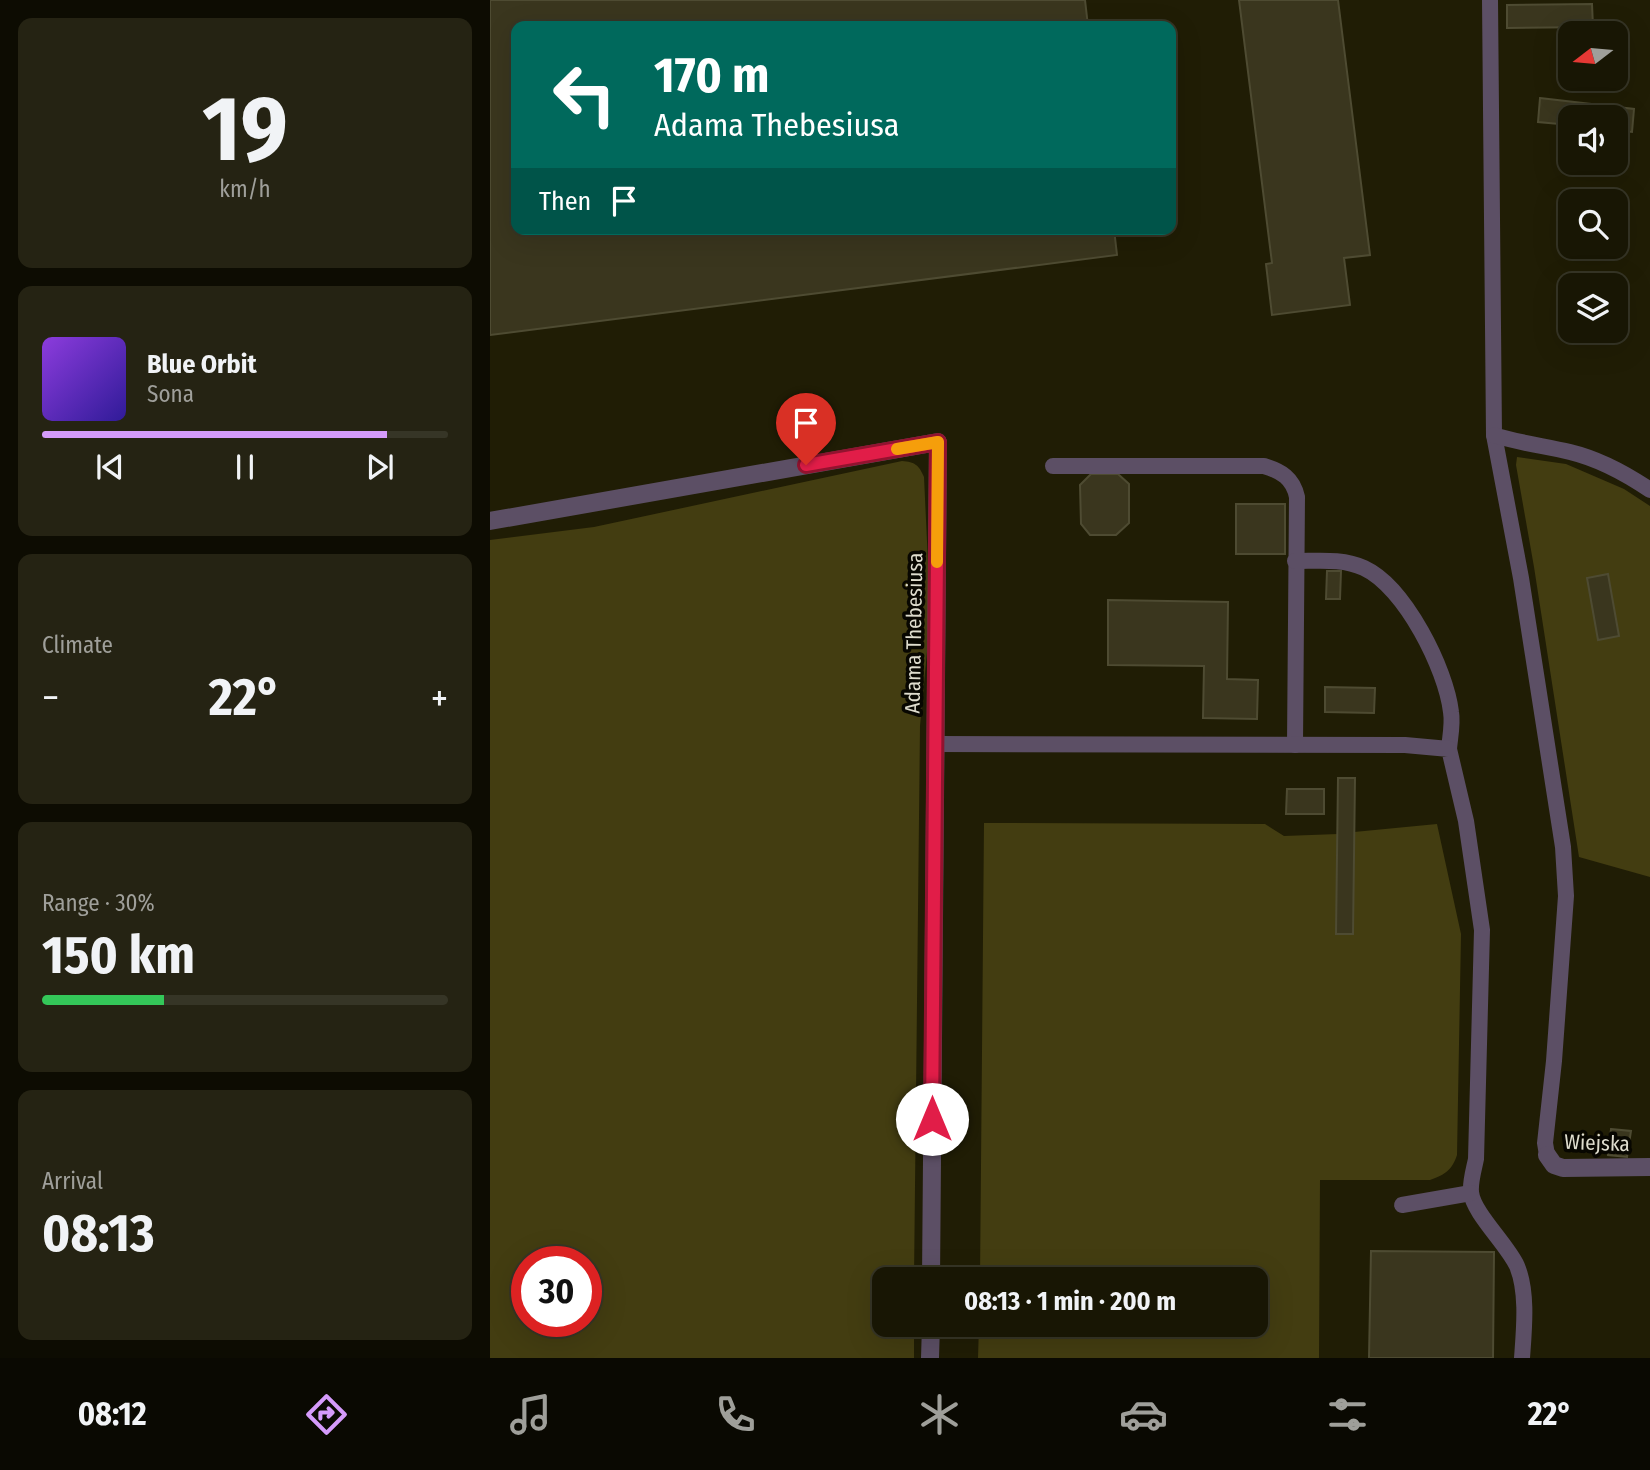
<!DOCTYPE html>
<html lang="en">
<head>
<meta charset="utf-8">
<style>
  body { margin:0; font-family:"Fira Sans Condensed",sans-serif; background:#252313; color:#f1f3f6; height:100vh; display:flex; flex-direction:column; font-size:26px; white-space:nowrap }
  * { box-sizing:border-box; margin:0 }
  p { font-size:23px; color:#9f9f9a }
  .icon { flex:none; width:38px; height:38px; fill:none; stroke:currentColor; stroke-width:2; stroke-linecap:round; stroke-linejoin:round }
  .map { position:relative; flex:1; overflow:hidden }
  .details { display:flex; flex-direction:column; gap:18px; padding:18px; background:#0d0c02; width:490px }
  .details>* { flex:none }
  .hud { position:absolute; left:21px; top:21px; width:665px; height:214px; border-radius:14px; box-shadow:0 7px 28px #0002,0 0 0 2px #363526; background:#00695c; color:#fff; overflow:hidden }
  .needle { width:46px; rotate:254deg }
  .buttons { position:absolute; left:1068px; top:21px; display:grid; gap:14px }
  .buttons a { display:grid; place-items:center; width:70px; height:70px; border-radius:14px; background:#181604; box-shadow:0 7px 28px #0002,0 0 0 2px #363526; font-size:35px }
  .speed { position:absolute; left:21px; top:1246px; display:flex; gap:14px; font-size:35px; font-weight:700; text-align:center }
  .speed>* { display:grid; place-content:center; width:91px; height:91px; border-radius:50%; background:#181604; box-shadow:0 7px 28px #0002,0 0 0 2px #363526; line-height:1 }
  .speed .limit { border:10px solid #d22; background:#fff; color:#111 }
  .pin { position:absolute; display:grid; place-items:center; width:60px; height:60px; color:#fff; margin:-72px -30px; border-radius:50% 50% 50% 0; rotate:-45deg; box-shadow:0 0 7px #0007 }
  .pin .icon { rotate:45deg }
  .me { position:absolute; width:77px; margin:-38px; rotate:0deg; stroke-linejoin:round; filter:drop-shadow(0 0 5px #0008) }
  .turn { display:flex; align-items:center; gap:24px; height:147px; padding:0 28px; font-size:32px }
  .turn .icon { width:91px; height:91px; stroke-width:2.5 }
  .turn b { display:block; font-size:49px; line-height:60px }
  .then { display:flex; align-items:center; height:66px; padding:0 28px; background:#0003; gap:14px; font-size:26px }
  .big { font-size:52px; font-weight:700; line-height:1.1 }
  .details .widget { flex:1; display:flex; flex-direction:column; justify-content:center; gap:10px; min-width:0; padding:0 24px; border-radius:14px; background:#252313 }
  .details .dial { align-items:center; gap:0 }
  .dial b { font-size:91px; line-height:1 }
  .song { display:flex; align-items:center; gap:21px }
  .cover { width:84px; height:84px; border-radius:10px; background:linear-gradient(135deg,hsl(270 70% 55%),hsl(250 70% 35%)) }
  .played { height:7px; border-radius:4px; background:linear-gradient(90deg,#d59bfb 85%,#363526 85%) }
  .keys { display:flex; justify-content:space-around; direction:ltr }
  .heat { display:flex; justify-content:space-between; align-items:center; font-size:38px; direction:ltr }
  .charge { height:10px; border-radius:5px; background:linear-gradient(90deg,#34c759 30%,#363526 0) }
  .trip { position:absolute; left:382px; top:1267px; width:396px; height:70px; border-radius:14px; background:#181604; box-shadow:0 7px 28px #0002,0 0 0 2px #363526; font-weight:700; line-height:70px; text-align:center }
  .menu { display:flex; height:112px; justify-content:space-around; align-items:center; background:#0a0902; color:#9f9f9a }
  .menu .icon { width:49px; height:49px }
  .menu .selected { color:#d59bfb }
  .menu b { font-size:32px; color:#f1f3f6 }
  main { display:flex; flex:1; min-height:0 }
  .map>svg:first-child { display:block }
  .green { fill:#433d11; fill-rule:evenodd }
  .building { fill:#3a361e; stroke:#4e4b32; stroke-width:2 }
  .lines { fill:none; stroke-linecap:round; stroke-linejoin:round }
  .service { stroke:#5c4f65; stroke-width:16 }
  .minor { stroke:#5c4f65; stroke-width:18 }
  .route-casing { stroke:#92132f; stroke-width:18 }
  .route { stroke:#e11d48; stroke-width:12 }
  .slow { stroke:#f59e0b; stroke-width:12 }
  .labels { text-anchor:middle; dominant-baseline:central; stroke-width:7; stroke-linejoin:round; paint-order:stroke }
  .street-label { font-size:21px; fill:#dfddce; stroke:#080701 }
</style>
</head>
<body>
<main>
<section class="details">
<div class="widget dial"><b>19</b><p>km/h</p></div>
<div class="widget">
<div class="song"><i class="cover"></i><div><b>Blue Orbit</b><p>Sona</p></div></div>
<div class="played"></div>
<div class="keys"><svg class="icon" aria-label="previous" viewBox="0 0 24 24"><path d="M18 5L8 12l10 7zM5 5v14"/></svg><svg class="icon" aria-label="pause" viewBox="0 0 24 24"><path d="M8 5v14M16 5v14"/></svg><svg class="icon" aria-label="next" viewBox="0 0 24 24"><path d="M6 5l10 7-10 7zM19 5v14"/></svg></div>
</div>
<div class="widget"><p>Climate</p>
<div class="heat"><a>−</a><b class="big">22°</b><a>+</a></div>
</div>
<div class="widget"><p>Range · 30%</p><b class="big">150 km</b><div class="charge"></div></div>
<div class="widget"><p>Arrival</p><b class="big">08:13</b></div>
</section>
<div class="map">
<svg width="1160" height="1358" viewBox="0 0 1160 1358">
  <rect width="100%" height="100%" fill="#201d05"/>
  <g class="green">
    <path d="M 1027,457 L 1076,464 L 1134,489 L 1160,506 L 1160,877 L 1089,857 L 1044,567 L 1026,465 Z"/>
    <path d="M 412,461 C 425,462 429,465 434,477 L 439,584 L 437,652 L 430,726 L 424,1279 L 394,1279 L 394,1325 L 424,1325 L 424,1358 L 0,1358 L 0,540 L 104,527 ZM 37,1262 L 96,1262 L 96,1321 L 37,1321 Z"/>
    <path d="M 494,823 L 775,824 L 794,836 L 848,834 L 847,934 L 862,934 L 864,832 L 947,824 L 971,934 L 967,1155 C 962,1170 955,1175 940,1180 L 830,1180 L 829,1358 L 488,1358 L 489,1325 L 765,1325 L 765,1279 L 490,1279 Z"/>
  </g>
  <g class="building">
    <path d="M 0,0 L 595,0 L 598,26 L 26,26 L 26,229 L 624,229 L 627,255 L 0,335 Z"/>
    <path d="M 749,0 L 848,0 L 880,255 L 854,258 L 860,305 L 782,315 L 776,264 L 782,263 Z"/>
    <path d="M 1102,4 L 1103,27 L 1017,28 L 1017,5 Z"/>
    <path d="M 1050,98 L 1144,109 L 1142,132 L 1125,130 L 1125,117 L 1080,117 L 1080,125 L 1048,122 Z"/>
    <path d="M 601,474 L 628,474 L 639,484 L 639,523 L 626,535 L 600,535 L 591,524 L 590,485 Z"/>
    <rect x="746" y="504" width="49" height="50"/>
    <path d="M 837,571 L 851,571 L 850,599 L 836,599 Z"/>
    <path d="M 1118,574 L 1129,636 L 1108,640 L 1097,578 Z"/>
    <path d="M 618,600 L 738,602 L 737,679 L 768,680 L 767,719 L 713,718 L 714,666 L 618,665 Z"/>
    <path d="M 835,687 L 885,688 L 884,713 L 835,712 Z"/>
    <path d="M 848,778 L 865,778 L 863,934 L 846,934 Z"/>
    <path d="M 797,789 L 834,789 L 834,814 L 796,814 Z"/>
    <path d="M 1121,1129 L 1141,1131 L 1137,1157 L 1118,1155 Z"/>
    <path d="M 881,1251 L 1004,1252 L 1003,1358 L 879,1358 Z"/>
  </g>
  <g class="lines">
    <g class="service">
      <path d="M 1000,0 L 1004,435 L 1031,578 L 1073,847 L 1076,896 L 1064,1061 L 1055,1143 L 1057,1155"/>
      <path d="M 1004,435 C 1029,443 1055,446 1080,452 C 1109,459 1135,473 1160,490"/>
      <path d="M 563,466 L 774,466 C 791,471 803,478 807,497 L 805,745"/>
      <path d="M 805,561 C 828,561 853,558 874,568 C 915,587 956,669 961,712 C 963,724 960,737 959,749"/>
      <path d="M 445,744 L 915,745 L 959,749 L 976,821 L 992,930 L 986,1159 C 984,1169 980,1182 981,1192 C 983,1213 1017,1244 1027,1266 C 1038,1292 1034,1330 1032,1358"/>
      <path d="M 912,1205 L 981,1193"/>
    </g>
    <g class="minor">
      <path d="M 0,521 L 448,442 L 441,1279"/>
      <path d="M 1057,1155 L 1064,1165 L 1073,1168 L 1160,1167"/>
      <path d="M 440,1358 L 441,1325"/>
    </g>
  </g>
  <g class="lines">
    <defs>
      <path id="route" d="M 316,465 L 448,442 L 442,1119"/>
    </defs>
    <use href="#route" class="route-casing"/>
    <use href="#route" class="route"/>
    <path class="slow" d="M 407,449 L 448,442 L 447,562"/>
  </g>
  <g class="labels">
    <g class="street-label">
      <text transform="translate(424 633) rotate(-89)">Adama Thebesiusa</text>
      <text transform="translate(1107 1143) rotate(2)">Wiejska</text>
    </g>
  </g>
</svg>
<div class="buttons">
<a><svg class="needle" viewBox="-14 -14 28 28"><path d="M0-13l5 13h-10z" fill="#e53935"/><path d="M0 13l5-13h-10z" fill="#9f9f9a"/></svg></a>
<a><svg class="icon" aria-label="sound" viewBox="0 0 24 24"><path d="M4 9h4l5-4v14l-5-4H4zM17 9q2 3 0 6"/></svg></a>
<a><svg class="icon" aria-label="search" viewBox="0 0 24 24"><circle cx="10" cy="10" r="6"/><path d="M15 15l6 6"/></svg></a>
<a><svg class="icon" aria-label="layers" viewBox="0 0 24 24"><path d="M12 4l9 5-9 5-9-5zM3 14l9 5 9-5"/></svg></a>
</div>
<div class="speed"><div class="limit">30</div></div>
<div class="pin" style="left:316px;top:465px;background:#d93025"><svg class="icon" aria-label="arrive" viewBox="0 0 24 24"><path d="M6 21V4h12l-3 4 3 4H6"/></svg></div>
<svg class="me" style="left:442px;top:1119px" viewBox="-20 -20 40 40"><circle r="19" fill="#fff"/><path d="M0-13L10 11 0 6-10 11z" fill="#e11d48"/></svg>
<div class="trip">08:13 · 1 min · 200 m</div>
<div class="hud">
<div class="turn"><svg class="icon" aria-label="left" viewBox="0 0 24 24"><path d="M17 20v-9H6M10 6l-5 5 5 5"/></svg><div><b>170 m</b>Adama Thebesiusa</div></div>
<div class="then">Then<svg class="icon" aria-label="arrive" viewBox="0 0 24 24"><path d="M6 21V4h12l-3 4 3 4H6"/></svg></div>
</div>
</div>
</main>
<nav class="menu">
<b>08:12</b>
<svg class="icon selected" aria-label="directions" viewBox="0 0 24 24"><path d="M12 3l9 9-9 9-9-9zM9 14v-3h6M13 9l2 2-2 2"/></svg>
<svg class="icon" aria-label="music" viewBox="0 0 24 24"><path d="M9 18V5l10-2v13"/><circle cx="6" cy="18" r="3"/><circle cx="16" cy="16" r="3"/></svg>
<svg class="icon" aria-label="phone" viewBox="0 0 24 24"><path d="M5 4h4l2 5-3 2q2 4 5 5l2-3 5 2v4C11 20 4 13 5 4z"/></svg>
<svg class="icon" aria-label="climate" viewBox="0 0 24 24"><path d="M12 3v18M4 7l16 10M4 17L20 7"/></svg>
<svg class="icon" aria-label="car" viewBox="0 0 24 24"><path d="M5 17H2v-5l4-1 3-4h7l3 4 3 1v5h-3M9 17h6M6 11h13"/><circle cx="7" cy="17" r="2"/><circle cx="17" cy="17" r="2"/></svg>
<svg class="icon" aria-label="filters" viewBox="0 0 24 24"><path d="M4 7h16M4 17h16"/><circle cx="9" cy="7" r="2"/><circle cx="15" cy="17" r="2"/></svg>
<b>22°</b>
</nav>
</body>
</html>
